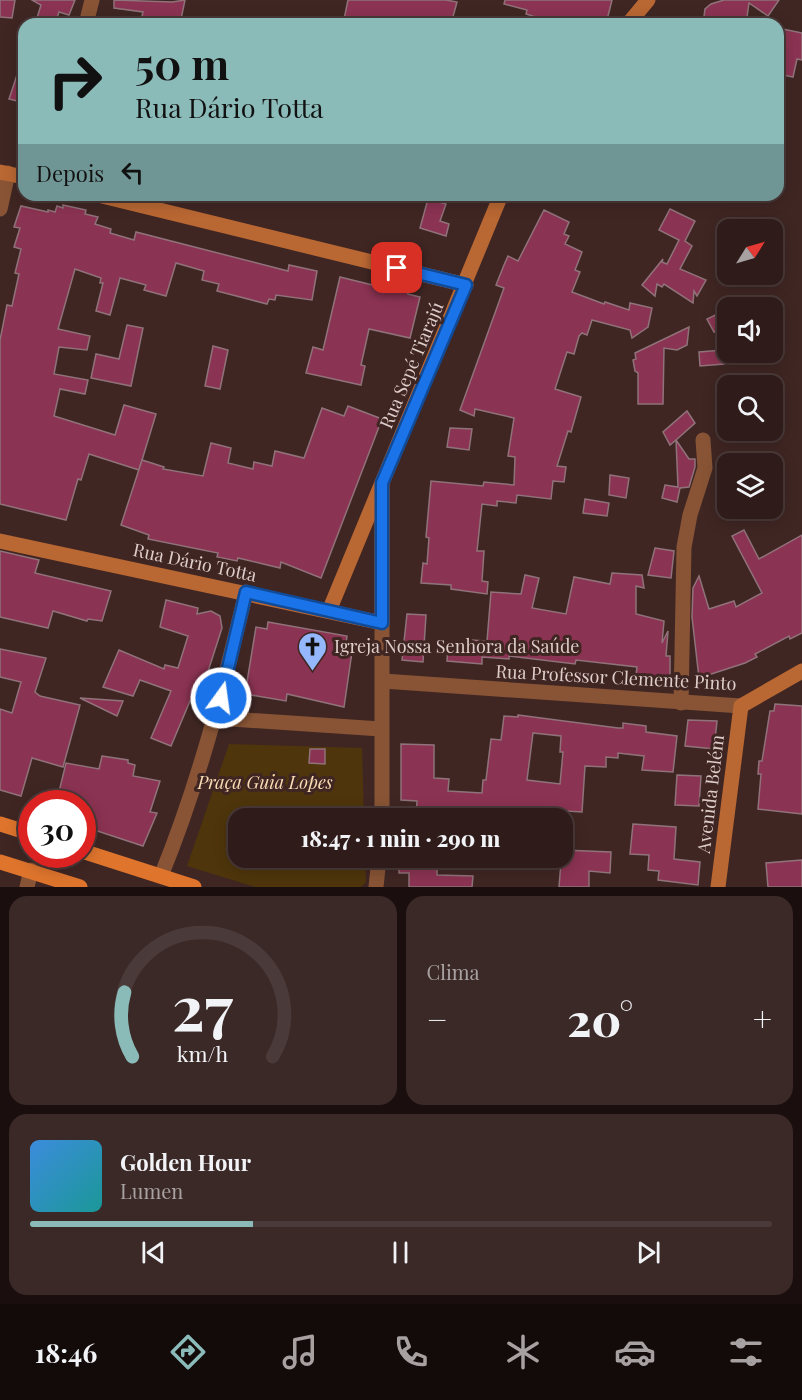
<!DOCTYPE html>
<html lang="pt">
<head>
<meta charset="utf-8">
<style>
  body { margin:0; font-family:"Playfair Display",serif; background:#3b2927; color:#f1f3f6; height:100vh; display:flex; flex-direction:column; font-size:22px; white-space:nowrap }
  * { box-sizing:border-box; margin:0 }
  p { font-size:20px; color:#a7a1a2 }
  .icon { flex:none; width:33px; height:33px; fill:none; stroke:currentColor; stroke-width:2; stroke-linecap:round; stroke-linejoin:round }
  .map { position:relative; height:887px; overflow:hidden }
  .details { display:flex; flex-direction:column; gap:9px; padding:9px; background:#1a0f0e; flex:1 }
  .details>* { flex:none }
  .hud { position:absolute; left:18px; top:18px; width:766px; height:183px; border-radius:18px; box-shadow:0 3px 15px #0003,0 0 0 2px #4a3a39; background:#8bbbb9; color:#111; overflow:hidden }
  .needle { width:39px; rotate:53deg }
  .buttons { position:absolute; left:717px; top:219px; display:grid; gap:12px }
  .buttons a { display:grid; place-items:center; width:66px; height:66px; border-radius:12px; background:#2f1c1a; box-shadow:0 3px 15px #0003,0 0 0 2px #4a3a39; font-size:30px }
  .speed { position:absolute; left:18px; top:790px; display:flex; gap:12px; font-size:30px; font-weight:700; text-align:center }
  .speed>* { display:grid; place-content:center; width:78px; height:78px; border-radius:50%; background:#2f1c1a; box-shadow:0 3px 15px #0003,0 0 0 2px #4a3a39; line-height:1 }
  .speed .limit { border:9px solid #d22; background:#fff; color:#111 }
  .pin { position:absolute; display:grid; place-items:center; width:51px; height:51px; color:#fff; margin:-26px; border-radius:12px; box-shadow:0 3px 9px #0006 }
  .me { position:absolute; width:66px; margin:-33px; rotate:14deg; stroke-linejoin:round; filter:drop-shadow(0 0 4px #0008) }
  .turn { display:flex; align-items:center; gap:21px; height:126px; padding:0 18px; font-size:27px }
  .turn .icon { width:78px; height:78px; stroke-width:2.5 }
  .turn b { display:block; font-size:42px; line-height:51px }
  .then { display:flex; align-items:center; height:57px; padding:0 18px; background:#0003; gap:12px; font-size:22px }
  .big { font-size:45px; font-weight:800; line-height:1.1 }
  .details .card { flex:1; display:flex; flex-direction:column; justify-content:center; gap:9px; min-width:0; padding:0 21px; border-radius:18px; background:#3b2927 }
  .details .dial { align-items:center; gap:0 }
  .dial svg { height:156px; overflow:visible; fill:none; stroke:#4a3a39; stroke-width:7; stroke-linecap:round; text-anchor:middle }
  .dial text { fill:#f1f3f6; stroke:none }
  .song { display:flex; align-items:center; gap:18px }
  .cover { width:72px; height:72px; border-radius:9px; background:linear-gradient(135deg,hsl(210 70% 55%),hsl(180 70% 35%)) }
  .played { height:6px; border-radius:3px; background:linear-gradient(90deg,#8bbbb9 30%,#4a3a39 30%) }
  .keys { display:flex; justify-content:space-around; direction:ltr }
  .heat { display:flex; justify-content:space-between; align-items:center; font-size:33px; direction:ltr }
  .details .tiles { flex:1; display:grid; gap:9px; grid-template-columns:1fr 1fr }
  .card:last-child { grid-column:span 2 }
  .trip { position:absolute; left:228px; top:808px; width:345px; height:60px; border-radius:18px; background:#2f1c1a; box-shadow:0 3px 15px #0003,0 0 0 2px #4a3a39; font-weight:800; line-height:60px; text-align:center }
  .dock { display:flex; height:96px; justify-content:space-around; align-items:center; background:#130b0a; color:#a7a1a2 }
  .dock .icon { width:42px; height:42px }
  .dock .current { color:#8bbbb9 }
  .dock b { font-size:27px; color:#f1f3f6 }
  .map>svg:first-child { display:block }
  .green { fill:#4e350b }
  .building { fill:#8b3352; stroke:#90727a; stroke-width:1.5; fill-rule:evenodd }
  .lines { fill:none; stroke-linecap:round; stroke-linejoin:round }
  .street { stroke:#885435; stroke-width:15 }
  .secondary { stroke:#b96733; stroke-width:15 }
  .primary { stroke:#df752d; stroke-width:15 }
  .route-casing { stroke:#114b97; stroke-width:15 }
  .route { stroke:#1a73e8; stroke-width:10 }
  .labels { text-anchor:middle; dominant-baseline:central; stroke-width:6; stroke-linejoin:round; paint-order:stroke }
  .street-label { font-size:18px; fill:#decdcb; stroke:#3f2623 }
  .poi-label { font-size:18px; fill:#decdcb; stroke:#3f2623; text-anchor:start }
  .park-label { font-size:18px; font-style:italic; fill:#f9dbb4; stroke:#3f2623 }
</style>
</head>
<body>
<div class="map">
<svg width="802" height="887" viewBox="0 0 802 887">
  <rect width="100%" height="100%" fill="#3f2623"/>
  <path class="green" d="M 229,744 L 362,748 L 364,819 L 238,819 L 238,858 L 365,858 L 366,882 L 361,887 L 255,887 L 187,866 Z"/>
  <g class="building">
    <path d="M 0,0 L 15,0 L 12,18 L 0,17 Z"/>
    <path d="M 32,0 L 75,0 L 69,15 L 59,12 L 55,24 L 37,18 L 41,5 Z"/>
    <path d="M 114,0 L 172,2 L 185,0 L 180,24 L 140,24 L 143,12 L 114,8 Z"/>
    <path d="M 348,0 L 446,0 L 457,2 L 451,24 L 343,24 Z"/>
    <path d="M 505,0 L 612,0 L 607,20 L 602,19 L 601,24 L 551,22 L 526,14 L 527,10 L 504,4 Z"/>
    <path d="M 724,0 L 779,0 L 768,16 L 749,3 L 746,24 L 703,24 L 705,9 L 711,4 Z"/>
    <path d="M 778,28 L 802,33 L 802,60 L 797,59 L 793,77 L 778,74 Z"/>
    <path d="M 22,60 L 24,92 L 21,102 L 9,99 Z"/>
    <path d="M 428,199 L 446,204 L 440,221 L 449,224 L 446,236 L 420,228 Z"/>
    <path d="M 63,205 L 86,210 L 85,214 L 98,217 L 95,224 L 111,229 L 110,233 L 134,240 L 136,232 L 288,271 L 289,265 L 317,271 L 312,300 L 276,295 L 275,300 L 269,299 L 267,304 L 217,291 L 219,284 L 202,280 L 204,271 L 176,263 L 166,296 L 144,290 L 146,285 L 120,278 L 110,315 L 96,311 L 103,283 L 100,283 L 101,278 L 75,269 L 58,329 L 90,336 L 87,350 L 59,347 L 54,374 L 88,380 L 85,394 L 60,389 L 54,416 L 115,435 L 124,405 L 156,414 L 139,470 L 89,454 L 81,480 L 78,479 L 66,520 L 0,504 L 0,340 L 7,305 L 12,306 L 19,274 L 15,273 L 21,249 L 14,247 L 20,228 L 14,227 L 21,206 L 48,212 L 48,210 L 55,212 L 57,206 L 63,208 Z"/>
    <path d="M 670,209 L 695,221 L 685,241 L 692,246 L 680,269 L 706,280 L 697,296 L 694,291 L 693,303 L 664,284 L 662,287 L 657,284 L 655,296 L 642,285 L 663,259 L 662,262 L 667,264 L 679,240 L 659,230 Z"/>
    <path d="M 544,210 L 569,222 L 564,234 L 569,236 L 565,244 L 582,252 L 575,270 L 580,272 L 572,292 L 604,304 L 605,302 L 629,310 L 630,303 L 652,308 L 648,327 L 632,338 L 630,330 L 592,320 L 587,335 L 582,333 L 579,336 L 574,354 L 567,352 L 555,389 L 581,397 L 571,432 L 568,431 L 557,466 L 566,467 L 564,482 L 553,481 L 551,499 L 517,495 L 516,503 L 497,501 L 497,506 L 482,504 L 477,551 L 484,551 L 482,581 L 488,582 L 487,594 L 451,589 L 451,585 L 421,583 L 423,563 L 427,564 L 429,538 L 426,537 L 431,481 L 483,486 L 484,482 L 514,485 L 515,457 L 508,456 L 514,418 L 475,409 L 474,416 L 460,410 L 504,288 L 496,285 L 504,265 L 508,256 L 518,261 Z"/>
    <path d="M 340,277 L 393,290 L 393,288 L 407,291 L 408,294 L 420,297 L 410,338 L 369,329 L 361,365 L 365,366 L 361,385 L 306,373 L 313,347 L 323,350 Z"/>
    <path d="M 728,309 L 728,326 L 714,332 L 707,319 Z"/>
    <path d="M 127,325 L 143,328 L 131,386 L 91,378 L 96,354 L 119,359 Z"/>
    <path d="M 689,327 L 687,345 L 677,350 L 664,348 L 663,404 L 638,404 L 638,373 L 635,371 L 633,360 L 636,359 L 635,353 Z"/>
    <path d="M 213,346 L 228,350 L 220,389 L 205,386 Z"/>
    <path d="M 723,350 L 724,364 L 700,366 L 699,352 Z"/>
    <path d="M 348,406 L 382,419 L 321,578 L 281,562 L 280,568 L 238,558 L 237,561 L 217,557 L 218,553 L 148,539 L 149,535 L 121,525 L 142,460 L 164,467 L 163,469 L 203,476 L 211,443 L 231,448 L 228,463 L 253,469 L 254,462 L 272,466 L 275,451 L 304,458 L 322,408 L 344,416 Z"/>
    <path d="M 687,411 L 695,423 L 676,440 L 689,459 L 695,459 L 695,467 L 689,487 L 680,488 L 677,502 L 662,498 L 665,485 L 678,487 L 676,440 L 670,445 L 663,432 Z"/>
    <path d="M 450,428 L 472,429 L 469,450 L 447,447 Z"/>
    <path d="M 610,475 L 629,478 L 626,498 L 609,495 Z"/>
    <path d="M 585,499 L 609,503 L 607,516 L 583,513 Z"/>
    <path d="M 744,530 L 759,559 L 802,535 L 802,633 L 790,639 L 789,636 L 755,654 L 757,657 L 745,663 L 699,678 L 692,617 L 693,588 L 699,576 L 709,609 L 734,601 L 736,607 L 762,593 L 732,536 Z"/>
    <path d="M 655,548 L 674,551 L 671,578 L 648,575 Z"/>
    <path d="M 0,551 L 39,560 L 35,573 L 111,591 L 102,621 L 88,619 L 87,621 L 53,611 L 48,628 L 0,617 Z"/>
    <path d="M 612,573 L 642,575 L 644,588 L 636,586 L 636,614 L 664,621 L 662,643 L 668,631 L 666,656 L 670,656 L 670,678 L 636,675 L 637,667 L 576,660 L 575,664 L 509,656 L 509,659 L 482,657 L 482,664 L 447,661 L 448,647 L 471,648 L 471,640 L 487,641 L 491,592 L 521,594 L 525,575 L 539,578 L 532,608 L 566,614 L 574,577 L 610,584 Z"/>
    <path d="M 166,600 L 198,608 L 197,614 L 211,611 L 220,616 L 222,628 L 202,690 L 190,701 L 171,746 L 151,738 L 171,691 L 140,680 L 133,696 L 103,687 L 119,650 L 164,669 L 165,665 L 178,668 L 188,636 L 160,627 Z"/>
    <path d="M 407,614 L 426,615 L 423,662 L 402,660 Z"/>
    <path d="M 268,622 L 347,636 L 345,651 L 352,652 L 344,707 L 287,694 L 286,701 L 245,694 L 256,627 L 267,629 Z"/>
    <path d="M 0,649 L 46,658 L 35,692 L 40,696 L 80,705 L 63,767 L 32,758 L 21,796 L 0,790 L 0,709 L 12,713 L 21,682 L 0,677 Z"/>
    <path d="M 80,698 L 123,701 L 117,716 Z"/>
    <path d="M 775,704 L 802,706 L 802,814 L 758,809 L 761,774 L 758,774 L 759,761 L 762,761 L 770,711 L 774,711 Z"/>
    <path d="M 518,715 L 618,728 L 623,728 L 623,723 L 646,726 L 646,732 L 677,736 L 673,772 L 642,770 L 644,756 L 618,753 L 618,758 L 606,757 L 606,767 L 585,766 L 582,812 L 550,810 L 549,819 L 416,819 L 417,801 L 401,800 L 401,744 L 434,745 L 434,778 L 449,779 L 448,791 L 482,793 L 483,780 L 486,780 L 491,739 L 501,740 L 504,716 L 518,717 ZM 533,733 L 561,736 L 560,752 L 563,752 L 560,784 L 527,780 Z"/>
    <path d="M 688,720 L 717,721 L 714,749 L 685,746 Z"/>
    <path d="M 310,749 L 325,749 L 325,764 L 309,763 Z"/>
    <path d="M 102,756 L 128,760 L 128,763 L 135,765 L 133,776 L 160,781 L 150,812 L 157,813 L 143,846 L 82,826 L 82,804 L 56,804 L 66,763 L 99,769 Z"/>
    <path d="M 677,775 L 701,776 L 699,806 L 675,805 Z"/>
    <path d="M 633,824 L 676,827 L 674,859 L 700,862 L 698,885 L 658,880 L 659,871 L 648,870 L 649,855 L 630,854 Z"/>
    <path d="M 562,850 L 611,852 L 610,873 L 589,871 L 589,887 L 559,887 Z"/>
    <path d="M 399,858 L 422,858 L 423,867 L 437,868 L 437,875 L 473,876 L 472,887 L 409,887 L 409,873 L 399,873 Z"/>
    <path d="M 802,860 L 802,887 L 768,887 L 766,863 Z"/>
  </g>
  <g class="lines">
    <g class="street">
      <path d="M 86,24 L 92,0"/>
      <path d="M 0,209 L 8,173"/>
      <path d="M 382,623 L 382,819"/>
      <path d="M 383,681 L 741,706"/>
      <path d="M 681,703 L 684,547 L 690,515 L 705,468 L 703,440"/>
      <path d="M 216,718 L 381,729"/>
      <path d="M 161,876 C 199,783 223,689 246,592"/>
      <path d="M 27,887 L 31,870"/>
      <path d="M 376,887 L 379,858"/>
    </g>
    <g class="secondary">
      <path d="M 628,24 L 648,0"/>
      <path d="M 0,172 L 24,177"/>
      <path d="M 98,195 L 466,285"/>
      <path d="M 0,541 L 382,623 L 382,483"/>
      <path d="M 329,611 L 501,195"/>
      <path d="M 718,887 L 741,706 L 802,671"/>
    </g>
    <g class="primary">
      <path d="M 0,824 L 32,834"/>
      <path d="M 82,851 L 194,887"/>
      <path d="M 0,862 L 80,887"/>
    </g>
  </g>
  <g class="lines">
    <defs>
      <path id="route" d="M 221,698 L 246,592 L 382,623 L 382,483 L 466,285 L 397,268"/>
    </defs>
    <use href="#route" class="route-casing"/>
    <use href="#route" class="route"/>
  </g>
  <defs>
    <symbol id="church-pin" viewBox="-11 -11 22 30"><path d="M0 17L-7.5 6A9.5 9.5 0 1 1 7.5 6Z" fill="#94b7fd" stroke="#3f2623"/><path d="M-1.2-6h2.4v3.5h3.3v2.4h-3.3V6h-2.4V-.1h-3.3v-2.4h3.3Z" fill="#111"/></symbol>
  </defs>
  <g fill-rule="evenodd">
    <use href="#church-pin" x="296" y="630" width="33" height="45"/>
  </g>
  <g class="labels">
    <g class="street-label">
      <text transform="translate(411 365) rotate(-67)">Rua Sepé Tiarajú</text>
      <text transform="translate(195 562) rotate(12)">Rua Dário Totta</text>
      <text transform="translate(616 677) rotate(3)">Rua Professor Clemente Pinto</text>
      <text transform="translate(710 794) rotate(-83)">Avenida Belém</text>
    </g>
    <g class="poi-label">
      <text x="334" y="646">Igreja Nossa Senhora da Saúde</text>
    </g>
    <g class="park-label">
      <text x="265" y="782">Praça Guia Lopes</text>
    </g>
  </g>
</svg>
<div class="buttons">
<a><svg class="needle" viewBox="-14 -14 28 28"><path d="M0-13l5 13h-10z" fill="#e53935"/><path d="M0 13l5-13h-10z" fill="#a7a1a2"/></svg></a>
<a><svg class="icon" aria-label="sound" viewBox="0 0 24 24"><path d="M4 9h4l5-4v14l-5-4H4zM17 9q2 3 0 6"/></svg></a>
<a><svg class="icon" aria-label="search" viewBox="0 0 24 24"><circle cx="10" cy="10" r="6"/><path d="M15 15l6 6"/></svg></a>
<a><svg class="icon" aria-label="layers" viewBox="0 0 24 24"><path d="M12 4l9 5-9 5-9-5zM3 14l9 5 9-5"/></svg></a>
</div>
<div class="speed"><div class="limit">30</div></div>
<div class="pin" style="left:397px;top:268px;background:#d93025"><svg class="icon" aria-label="arrive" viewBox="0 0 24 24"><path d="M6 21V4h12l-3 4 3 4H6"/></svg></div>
<svg class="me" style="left:221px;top:698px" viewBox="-20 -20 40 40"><circle r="17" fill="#1a73e8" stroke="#fff" stroke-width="3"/><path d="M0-11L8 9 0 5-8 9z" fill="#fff"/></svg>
<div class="trip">18:47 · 1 min · 290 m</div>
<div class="hud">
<div class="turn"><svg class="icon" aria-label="right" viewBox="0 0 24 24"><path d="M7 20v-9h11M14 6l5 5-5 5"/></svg><div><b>50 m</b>Rua Dário Totta</div></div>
<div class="then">Depois<svg class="icon" aria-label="left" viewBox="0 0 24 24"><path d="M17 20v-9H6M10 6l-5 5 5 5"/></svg></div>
</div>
</div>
<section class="details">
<div class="tiles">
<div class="card dial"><svg viewBox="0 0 100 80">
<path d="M14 69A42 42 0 1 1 86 69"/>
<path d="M14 69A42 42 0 0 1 10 36" stroke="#8bbbb9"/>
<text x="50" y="56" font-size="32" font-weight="700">27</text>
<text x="50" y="72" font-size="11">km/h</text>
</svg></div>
<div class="card"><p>Clima</p>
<div class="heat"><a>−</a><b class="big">20°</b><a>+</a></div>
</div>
<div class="card">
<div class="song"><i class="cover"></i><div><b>Golden Hour</b><p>Lumen</p></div></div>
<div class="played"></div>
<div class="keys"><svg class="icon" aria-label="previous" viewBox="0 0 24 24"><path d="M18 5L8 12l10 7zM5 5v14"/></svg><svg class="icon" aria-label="pause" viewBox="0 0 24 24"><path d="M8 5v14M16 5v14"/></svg><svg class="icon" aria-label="next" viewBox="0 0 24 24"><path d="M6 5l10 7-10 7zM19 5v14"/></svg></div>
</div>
</div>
</section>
<nav class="dock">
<b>18:46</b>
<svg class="icon current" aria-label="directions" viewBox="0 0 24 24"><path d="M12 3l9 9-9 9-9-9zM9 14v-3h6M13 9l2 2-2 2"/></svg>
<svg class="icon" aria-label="music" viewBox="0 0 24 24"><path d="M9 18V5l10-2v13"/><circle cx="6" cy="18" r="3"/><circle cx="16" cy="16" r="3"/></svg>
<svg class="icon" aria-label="phone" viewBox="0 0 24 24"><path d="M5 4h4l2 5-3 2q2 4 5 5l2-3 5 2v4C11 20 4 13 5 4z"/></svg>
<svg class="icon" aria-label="climate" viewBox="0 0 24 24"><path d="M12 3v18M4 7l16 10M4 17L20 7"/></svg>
<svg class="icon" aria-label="car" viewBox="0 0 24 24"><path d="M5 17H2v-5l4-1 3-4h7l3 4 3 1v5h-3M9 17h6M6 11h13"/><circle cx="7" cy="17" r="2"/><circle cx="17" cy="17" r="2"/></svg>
<svg class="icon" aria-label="filters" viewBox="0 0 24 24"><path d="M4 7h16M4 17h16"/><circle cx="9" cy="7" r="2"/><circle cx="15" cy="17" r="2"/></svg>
</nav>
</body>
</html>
